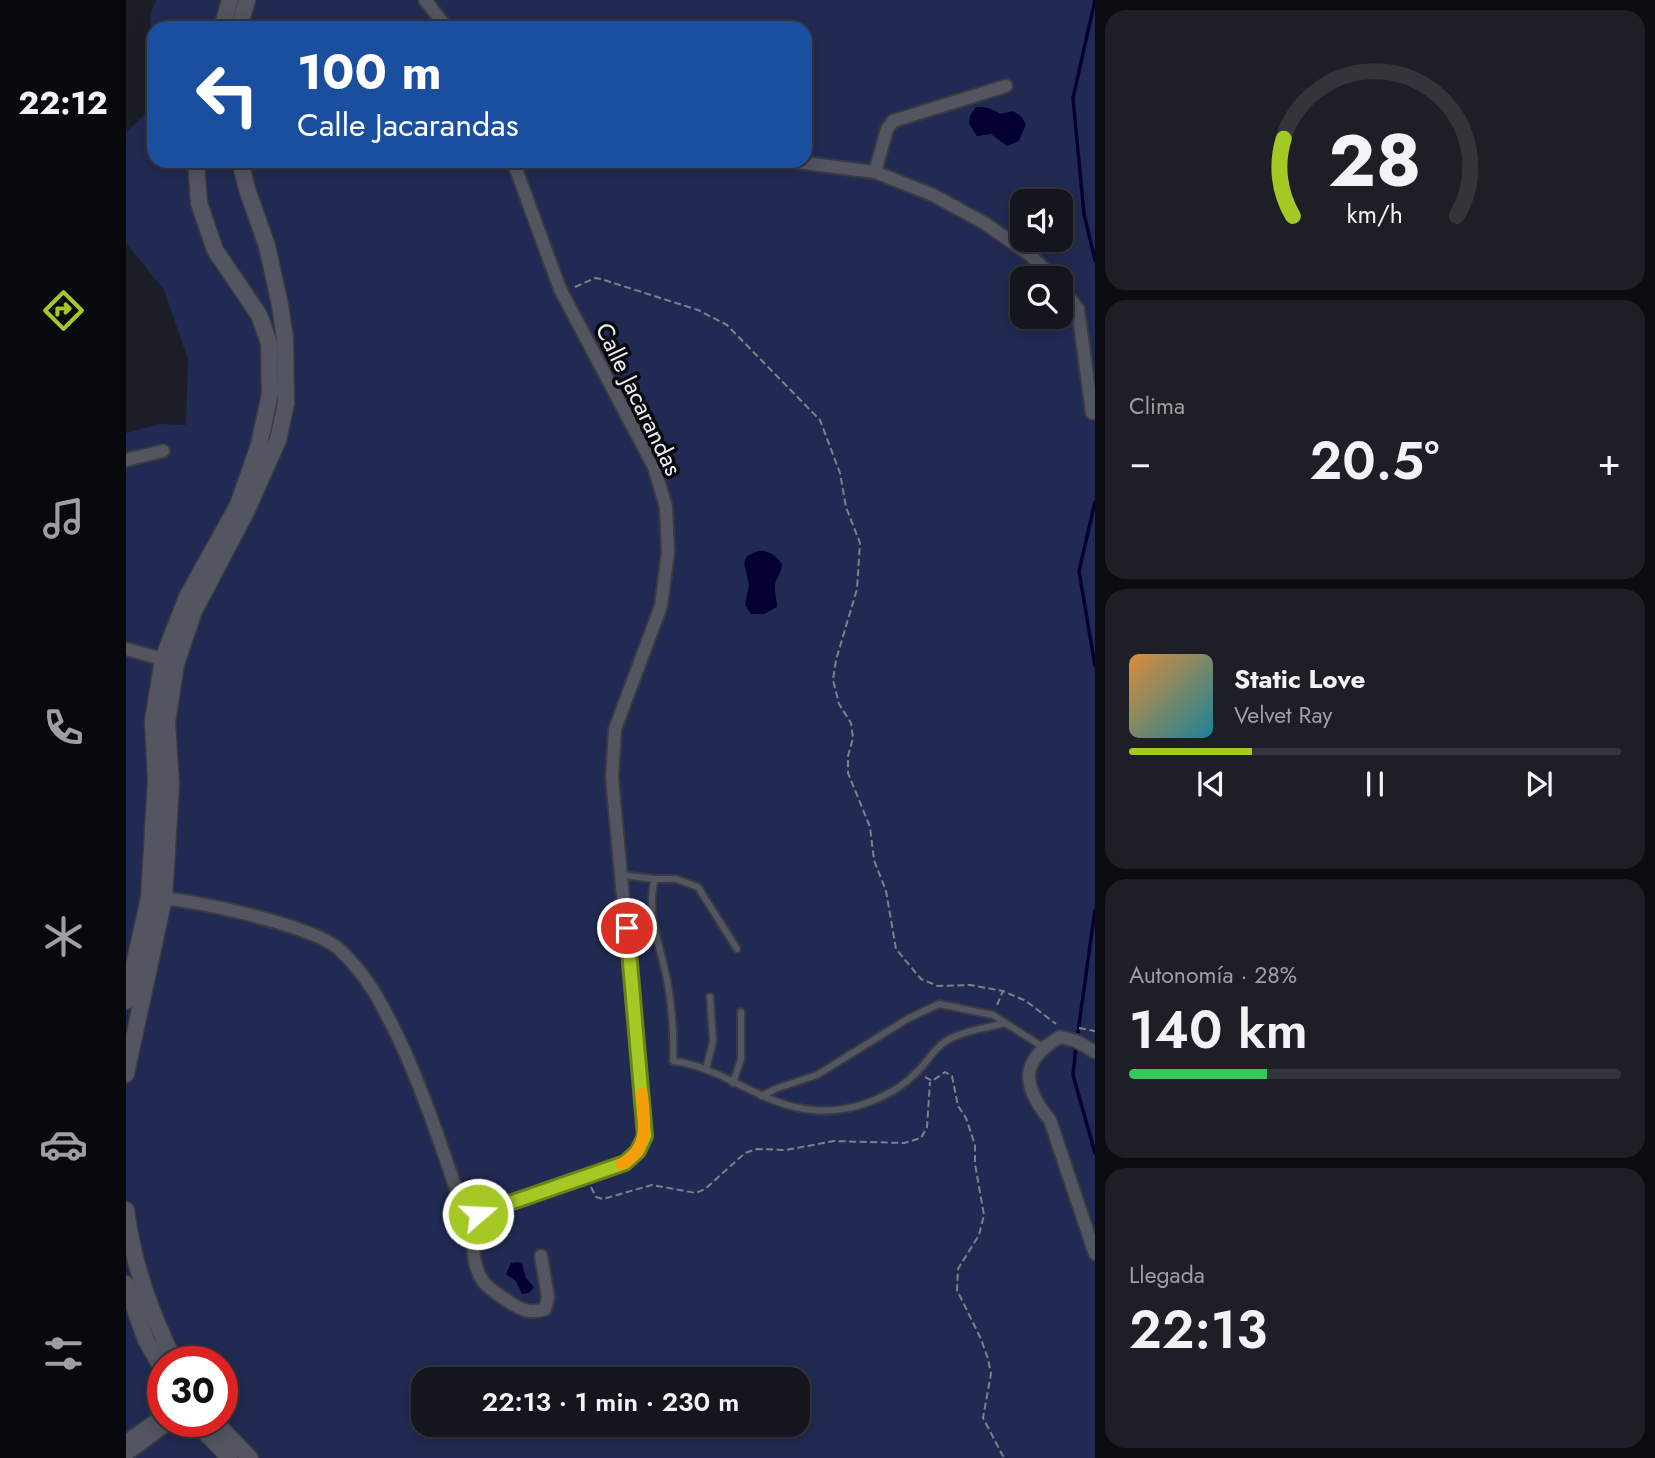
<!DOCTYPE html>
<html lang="es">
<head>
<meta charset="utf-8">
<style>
  body { margin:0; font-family:Jost,sans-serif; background:#1e1f26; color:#f1f3f6; height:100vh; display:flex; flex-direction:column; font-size:26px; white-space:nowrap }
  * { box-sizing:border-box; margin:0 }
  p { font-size:23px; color:#9d9fa4 }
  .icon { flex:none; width:38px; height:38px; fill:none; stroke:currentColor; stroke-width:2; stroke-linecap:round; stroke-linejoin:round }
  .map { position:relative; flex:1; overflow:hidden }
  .drawer { display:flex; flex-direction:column; gap:10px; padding:10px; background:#0c0c10; width:560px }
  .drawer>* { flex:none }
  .guide { position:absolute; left:21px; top:21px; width:665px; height:147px; border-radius:21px; box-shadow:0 4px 18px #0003,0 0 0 2px #34353b; background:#1a4fa0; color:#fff; overflow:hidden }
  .controls { position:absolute; left:884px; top:189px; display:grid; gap:14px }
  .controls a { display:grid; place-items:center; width:63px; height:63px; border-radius:14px; background:#15161d; box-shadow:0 4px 18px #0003,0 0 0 2px #34353b; font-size:35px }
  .speed { position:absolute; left:21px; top:1346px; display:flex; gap:14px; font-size:35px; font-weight:700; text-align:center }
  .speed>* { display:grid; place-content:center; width:91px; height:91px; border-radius:50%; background:#15161d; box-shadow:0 4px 18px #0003,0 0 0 2px #34353b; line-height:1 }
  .speed .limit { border:10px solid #d22; background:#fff; color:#111 }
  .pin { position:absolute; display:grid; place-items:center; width:60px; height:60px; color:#fff; margin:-30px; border:4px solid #fff; border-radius:50%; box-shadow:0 2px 7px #0007 }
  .me { position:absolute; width:77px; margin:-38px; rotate:71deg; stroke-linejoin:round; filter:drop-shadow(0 0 5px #0008) }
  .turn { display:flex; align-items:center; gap:24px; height:147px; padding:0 35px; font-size:32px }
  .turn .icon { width:91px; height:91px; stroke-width:2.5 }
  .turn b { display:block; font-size:49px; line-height:60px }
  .big { font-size:52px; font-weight:600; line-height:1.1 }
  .drawer .widget { flex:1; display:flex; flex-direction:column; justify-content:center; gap:10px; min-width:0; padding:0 24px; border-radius:21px; background:#1e1f26 }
  .drawer .dial { align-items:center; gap:0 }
  .dial svg { height:182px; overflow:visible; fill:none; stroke:#34353b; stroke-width:7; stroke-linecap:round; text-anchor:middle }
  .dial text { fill:#f1f3f6; stroke:none }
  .song { display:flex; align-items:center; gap:21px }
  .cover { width:84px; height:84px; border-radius:10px; background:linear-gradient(135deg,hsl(30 70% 55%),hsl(190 70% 35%)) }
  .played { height:7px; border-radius:4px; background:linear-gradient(90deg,#a4c824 25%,#34353b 25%) }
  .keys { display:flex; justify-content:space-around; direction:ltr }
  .heat { display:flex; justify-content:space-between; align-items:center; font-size:38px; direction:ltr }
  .charge { height:10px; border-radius:5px; background:linear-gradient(90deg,#34c759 28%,#34353b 0) }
  .trip { position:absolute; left:285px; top:1367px; width:399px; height:70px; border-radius:21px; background:#15161d; box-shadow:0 4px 18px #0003,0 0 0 2px #34353b; font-weight:600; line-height:70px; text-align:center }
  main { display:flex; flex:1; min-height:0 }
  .dock { display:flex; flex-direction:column; width:126px; justify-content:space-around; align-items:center; background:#08090c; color:#9d9fa4 }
  .dock .icon { width:49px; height:49px }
  .dock .selected { color:#a4c824 }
  .dock b { font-size:32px; color:#f1f3f6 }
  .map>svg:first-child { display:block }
  .green { fill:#212a52; fill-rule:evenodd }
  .water { fill:#040032 }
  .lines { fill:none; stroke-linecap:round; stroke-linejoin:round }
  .stream { stroke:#040032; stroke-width:3.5 }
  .service-casing { stroke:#393a42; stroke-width:10 }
  .minor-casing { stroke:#393a42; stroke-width:16 }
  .tertiary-casing { stroke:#393a42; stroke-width:19 }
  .path { stroke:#7e8088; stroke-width:2; stroke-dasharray:7 3.5; stroke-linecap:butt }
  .service { stroke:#535660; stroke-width:6 }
  .minor { stroke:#535660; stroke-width:12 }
  .tertiary { stroke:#535660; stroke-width:16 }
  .route-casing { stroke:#6b8217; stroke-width:18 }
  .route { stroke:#a4c824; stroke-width:12 }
  .slow { stroke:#f59e0b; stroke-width:12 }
  .labels { text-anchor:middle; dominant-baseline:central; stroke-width:7; stroke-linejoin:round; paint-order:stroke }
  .street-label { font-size:24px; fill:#eaecf3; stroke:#08090c }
</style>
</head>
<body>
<main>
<nav class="dock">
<b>22:12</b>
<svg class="icon selected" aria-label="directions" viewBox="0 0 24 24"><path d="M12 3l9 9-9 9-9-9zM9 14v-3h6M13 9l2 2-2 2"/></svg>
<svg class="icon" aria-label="music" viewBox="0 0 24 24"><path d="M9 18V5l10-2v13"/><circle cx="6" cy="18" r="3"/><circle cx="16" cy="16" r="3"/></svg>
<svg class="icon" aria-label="phone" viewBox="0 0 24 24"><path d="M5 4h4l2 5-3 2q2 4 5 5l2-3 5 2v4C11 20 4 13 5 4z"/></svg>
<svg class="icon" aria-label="climate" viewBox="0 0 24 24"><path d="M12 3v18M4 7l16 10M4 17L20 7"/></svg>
<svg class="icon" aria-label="car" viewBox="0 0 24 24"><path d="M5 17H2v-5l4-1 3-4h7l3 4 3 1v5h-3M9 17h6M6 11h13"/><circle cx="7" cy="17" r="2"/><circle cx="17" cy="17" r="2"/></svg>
<svg class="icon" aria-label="filters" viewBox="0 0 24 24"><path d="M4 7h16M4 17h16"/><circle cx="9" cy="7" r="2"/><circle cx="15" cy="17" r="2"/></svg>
</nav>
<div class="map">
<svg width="969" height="1458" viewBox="0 0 969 1458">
  <rect width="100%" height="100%" fill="#1c1e27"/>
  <path class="green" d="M 30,0 L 969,0 L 969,1458 L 0,1458 L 0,433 L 34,424 L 60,425 L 62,359 L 38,290 L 0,243 L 0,133 L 19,114 L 25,12 ZM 28,28 L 679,28 L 679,161 L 28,161 ZM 896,201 L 934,201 L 934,240 L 896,240 ZM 896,278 L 934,278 L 934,317 L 896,317 ZM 37,1362 L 96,1362 L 96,1421 L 37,1421 ZM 298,1379 L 672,1379 L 672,1424 L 298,1424 Z"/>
  <g class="water">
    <path d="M 850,107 C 860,107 866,108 874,114 L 887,111 L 895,116 L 900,124 L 893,141 L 881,146 L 865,134 L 851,136 L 843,124 L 844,116 Z"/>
    <path d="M 632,551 C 643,550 649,555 656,564 C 655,572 653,575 650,581 C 647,589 651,599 651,607 L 638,614 L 625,614 L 619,605 L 623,585 L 618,563 L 621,556 Z"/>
    <path d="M 392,1262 L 396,1264 L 400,1278 L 408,1287 L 403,1293 L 396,1294 L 390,1281 L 380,1274 L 385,1263 Z"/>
  </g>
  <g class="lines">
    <g class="stream">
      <path d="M 969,0 L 947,98 L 958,214 L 969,260"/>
      <path d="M 969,502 L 953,571 L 969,666"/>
      <path d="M 951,1039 L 969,910"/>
      <path d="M 950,1046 L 947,1075 L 969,1153"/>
    </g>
    <defs>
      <g id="service">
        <path d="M 496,875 L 529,879 C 519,913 535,947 541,980 C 546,1006 548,1034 547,1061 C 597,1067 636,1106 687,1110 C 724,1114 768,1097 793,1070 C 804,1058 812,1043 828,1037 C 843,1030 863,1027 879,1023"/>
        <path d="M 529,879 L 550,879 L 572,887 L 611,949"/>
        <path d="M 580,1069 L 587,1041 L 584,997"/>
        <path d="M 607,1083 L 615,1059 L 615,1012"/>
        <path d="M 635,1096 L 649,1089 L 691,1075 L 783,1018 L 813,1004 L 867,1015 L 917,1047"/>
      </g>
      <g id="minor">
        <path d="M 299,0 L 321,28"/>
        <path d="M 662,161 L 749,172 L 807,195 L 860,224 L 904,255 L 928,278"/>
        <path d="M 749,172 L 761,129 L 767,121 L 880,86"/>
        <path d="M 934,285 L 952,309 L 966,413"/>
        <path d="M 0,460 L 37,451"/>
        <path d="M 0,649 L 43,661"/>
        <path d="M 30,898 C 67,899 187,926 213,949 C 242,976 255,1003 272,1037 C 298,1092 316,1149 336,1206 C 352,1227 341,1259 357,1281 C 362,1289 375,1296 383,1302 C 395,1310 405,1314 419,1309 L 422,1297 L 415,1256"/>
        <path d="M 969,1052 L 950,1041 L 934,1037 C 893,1061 896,1086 924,1120 L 969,1254"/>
        <path d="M 342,1214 L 352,1214 L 499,1163 L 512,1151 L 519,1136 L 486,778 L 489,729 L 535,606 L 542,552 L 540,507 L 528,467 L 434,289 L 387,161"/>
        <path d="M 0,1441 L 37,1415"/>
        <path d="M 0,1455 L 46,1421"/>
      </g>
      <g id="tertiary">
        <path d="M 96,28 L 104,0"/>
        <path d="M 113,28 L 121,0"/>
        <path d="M 0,1001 L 23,898 L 30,780 L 27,721 L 37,659 L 61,597 L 112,505 L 133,445 L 144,394 L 143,343 L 133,315 L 89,250 L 73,203 L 70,161"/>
        <path d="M 0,1074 L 38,898 L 45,784 L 41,722 L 50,664 L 68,611 L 121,510 L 152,440 L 160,403 L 159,339 L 154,305 L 141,246 L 121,189 L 114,161"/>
        <path d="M 0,1210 C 7,1263 24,1313 49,1362"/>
        <path d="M 0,1284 L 20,1340 L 37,1370"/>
        <path d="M 68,1421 L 104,1458"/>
        <path d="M 88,1421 L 124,1458"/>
      </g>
    </defs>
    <use href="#service" class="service-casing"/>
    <use href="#minor" class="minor-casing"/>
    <use href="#tertiary" class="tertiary-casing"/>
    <g class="path">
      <path d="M 449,287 L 469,278 L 475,279 L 572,310 L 601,325 L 694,420 L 714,473 L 720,507 L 734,543 L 731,589 L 710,660 L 707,680 L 713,704 L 725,723 L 727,738 L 722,756 L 722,773 L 744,827 L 748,860 L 760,891 L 770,949 L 795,979 L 812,986 L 844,985 L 877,991"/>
      <path d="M 871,1005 L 877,991 L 900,1001 L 930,1024"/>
      <path d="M 953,1028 L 969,1031"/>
      <path d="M 799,1077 L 806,1081 L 819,1072 L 826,1076 L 832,1106 L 840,1118 L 849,1145 L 849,1164 L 858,1215 L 853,1235 L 832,1269 L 831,1290 L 855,1339 L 862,1359 L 865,1374 L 857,1418 L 878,1458"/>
      <path d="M 465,1187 L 470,1197 L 477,1199 L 526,1185 L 570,1193 L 579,1189 L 619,1153 L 631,1149 L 660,1150 L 708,1141 L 778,1143 L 795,1138 L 801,1127 L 804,1082"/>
    </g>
    <use href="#service" class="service"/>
    <use href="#minor" class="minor"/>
    <use href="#tertiary" class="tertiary"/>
  </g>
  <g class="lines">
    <defs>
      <path id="route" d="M 352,1214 L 499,1163 L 512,1151 L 519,1136 L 501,928"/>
    </defs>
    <use href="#route" class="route-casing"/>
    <use href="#route" class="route"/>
    <path class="slow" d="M 496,1164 C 525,1148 518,1122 516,1094"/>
  </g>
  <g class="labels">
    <g class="street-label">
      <text transform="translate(513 399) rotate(64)">Calle Jacarandas</text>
    </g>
  </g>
</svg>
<div class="controls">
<a><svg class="icon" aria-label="sound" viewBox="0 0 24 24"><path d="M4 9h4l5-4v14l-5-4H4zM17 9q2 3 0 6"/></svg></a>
<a><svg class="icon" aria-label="search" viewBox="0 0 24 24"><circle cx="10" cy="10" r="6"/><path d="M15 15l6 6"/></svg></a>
</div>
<div class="speed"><div class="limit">30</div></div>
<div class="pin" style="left:501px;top:928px;background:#d93025"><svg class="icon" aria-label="arrive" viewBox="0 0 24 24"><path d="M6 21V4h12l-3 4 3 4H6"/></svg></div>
<svg class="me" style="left:352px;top:1214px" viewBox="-20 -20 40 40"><circle r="17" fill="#a4c824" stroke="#fff" stroke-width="3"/><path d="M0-11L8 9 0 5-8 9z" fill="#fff"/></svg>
<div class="trip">22:13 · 1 min · 230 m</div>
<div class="guide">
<div class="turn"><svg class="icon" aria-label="left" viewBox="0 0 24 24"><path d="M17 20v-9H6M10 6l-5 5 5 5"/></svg><div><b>100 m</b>Calle Jacarandas</div></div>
</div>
</div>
<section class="drawer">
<div class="widget dial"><svg viewBox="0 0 100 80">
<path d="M14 69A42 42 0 1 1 86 69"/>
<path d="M14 69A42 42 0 0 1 10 35" stroke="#a4c824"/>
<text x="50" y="56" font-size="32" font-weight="700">28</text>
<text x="50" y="72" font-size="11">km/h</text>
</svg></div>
<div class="widget"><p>Clima</p>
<div class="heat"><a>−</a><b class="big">20.5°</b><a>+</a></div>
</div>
<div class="widget">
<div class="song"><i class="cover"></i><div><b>Static Love</b><p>Velvet Ray</p></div></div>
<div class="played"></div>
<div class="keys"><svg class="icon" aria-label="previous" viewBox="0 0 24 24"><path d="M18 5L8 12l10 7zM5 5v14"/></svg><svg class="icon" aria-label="pause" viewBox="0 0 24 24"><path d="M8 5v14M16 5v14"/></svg><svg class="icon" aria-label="next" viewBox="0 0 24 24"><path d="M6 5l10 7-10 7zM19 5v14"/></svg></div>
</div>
<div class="widget"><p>Autonomía · 28%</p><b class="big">140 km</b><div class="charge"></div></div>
<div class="widget"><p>Llegada</p><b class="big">22:13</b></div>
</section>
</main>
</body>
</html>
